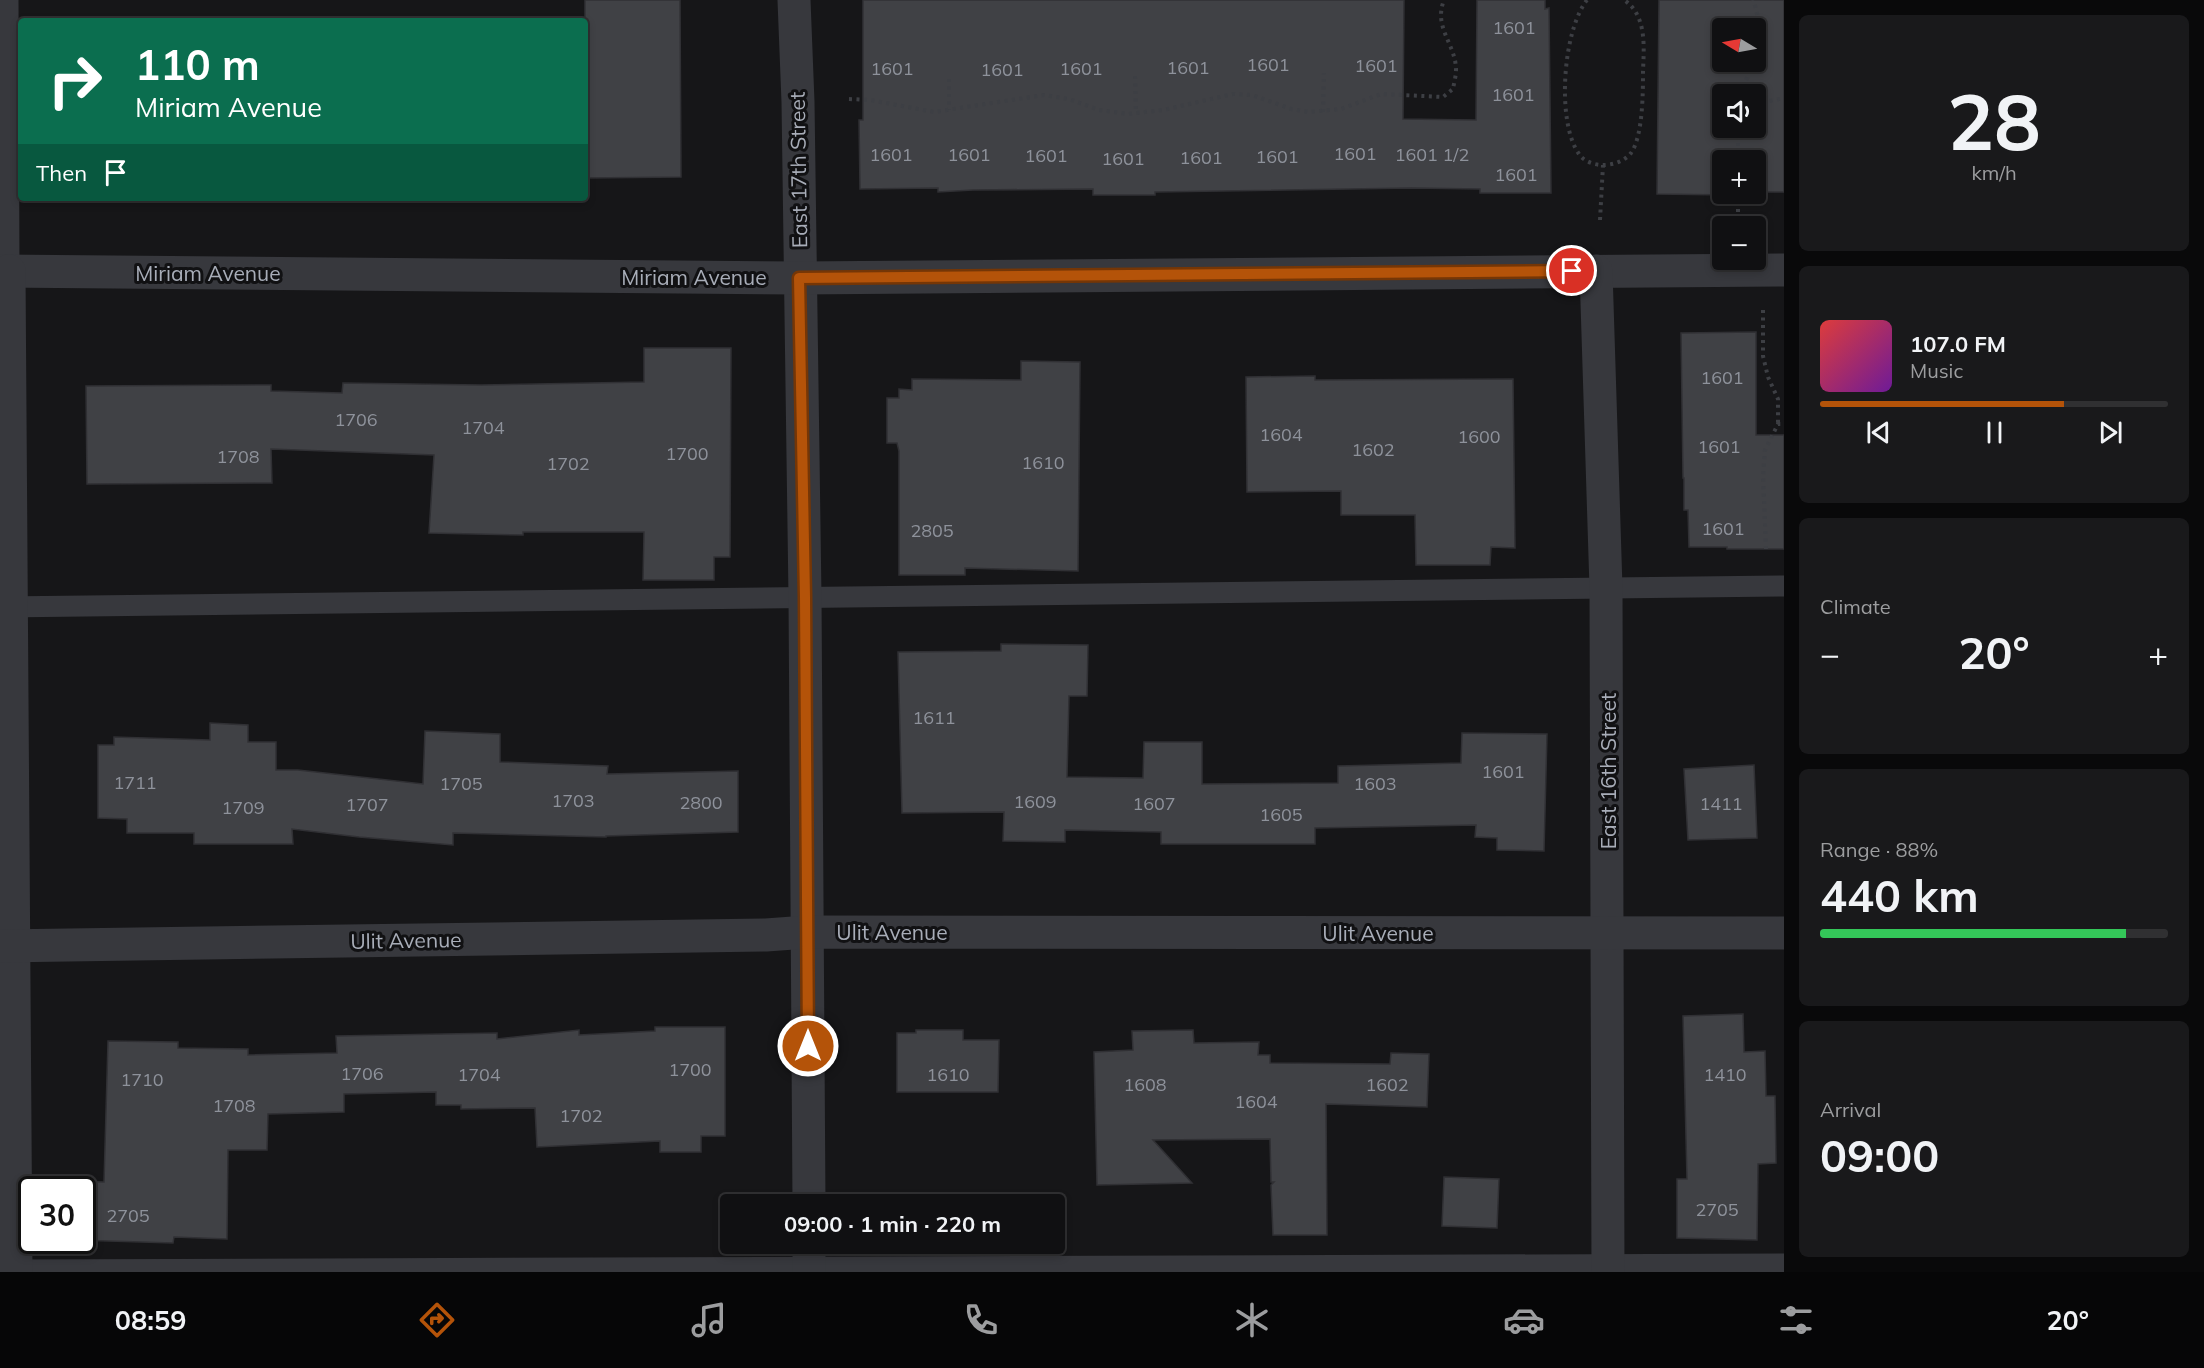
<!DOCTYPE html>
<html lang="en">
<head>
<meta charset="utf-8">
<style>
  body { margin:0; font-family:Mulish,sans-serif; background:#19191b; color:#f1f3f6; height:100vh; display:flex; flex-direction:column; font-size:22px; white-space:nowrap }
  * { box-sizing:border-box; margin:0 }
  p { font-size:20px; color:#9c9d9f }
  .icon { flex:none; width:33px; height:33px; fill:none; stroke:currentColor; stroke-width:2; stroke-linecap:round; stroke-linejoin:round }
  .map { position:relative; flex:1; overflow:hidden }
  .panel { display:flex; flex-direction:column; gap:15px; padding:15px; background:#09090a; width:420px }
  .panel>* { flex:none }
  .banner { position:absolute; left:18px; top:18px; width:570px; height:183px; border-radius:6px; box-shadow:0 3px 9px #0003,0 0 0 2px #303032; background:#0b6e4f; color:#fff; overflow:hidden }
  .needle { width:39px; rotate:280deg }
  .fabs { position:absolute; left:1712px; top:18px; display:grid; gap:12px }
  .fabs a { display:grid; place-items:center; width:54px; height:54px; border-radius:6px; background:#101012; box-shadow:0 3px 9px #0003,0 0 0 2px #303032; font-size:30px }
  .speed { position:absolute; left:18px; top:1176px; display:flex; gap:12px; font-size:30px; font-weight:700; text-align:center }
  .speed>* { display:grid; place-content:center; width:78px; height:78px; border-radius:50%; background:#101012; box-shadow:0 3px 9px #0003,0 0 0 2px #303032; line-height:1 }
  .speed .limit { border:3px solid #111; border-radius:9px; background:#fff; color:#111 }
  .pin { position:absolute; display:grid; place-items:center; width:51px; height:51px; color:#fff; margin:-26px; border:3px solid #fff; border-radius:50%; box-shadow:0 2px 6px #0007 }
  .me { position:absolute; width:66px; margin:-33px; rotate:0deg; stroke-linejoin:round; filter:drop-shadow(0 0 4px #0008) }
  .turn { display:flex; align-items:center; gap:21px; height:126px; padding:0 18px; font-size:27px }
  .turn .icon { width:78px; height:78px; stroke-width:2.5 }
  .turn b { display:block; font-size:42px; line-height:51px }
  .then { display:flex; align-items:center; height:57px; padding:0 18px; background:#0003; gap:12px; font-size:22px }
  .big { font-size:45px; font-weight:700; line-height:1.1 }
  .panel .widget { flex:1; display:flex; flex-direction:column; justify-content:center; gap:9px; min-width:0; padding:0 21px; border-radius:9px; background:#19191b }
  .panel .dial { align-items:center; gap:0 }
  .dial b { font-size:78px; line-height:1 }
  .song { display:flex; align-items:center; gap:18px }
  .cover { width:72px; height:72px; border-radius:9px; background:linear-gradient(135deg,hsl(0 70% 55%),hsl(280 70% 35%)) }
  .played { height:6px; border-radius:3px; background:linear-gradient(90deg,#b45309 70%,#303032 70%) }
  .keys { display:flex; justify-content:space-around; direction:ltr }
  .heat { display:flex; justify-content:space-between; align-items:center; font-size:33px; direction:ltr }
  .charge { height:9px; border-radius:4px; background:linear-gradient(90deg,#34c759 88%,#303032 0) }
  .trip { position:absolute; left:720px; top:1194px; width:345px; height:60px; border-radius:6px; background:#101012; box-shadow:0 3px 9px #0003,0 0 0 2px #303032; font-weight:700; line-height:60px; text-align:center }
  .tabs { display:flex; height:96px; justify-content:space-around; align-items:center; background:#060607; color:#9c9d9f }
  .tabs .icon { width:42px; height:42px }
  .tabs .current { color:#b45309 }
  .tabs b { font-size:27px; color:#f1f3f6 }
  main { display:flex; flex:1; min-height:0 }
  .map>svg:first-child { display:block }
  .building { fill:#404145; stroke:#303034; stroke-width:1.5; fill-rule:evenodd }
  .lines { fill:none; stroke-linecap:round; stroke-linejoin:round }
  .path { stroke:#3d3f44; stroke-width:4; stroke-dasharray:3 4.5; stroke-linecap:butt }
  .lane { stroke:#37383d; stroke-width:21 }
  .street { stroke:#37383d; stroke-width:33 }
  .route-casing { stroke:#753606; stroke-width:15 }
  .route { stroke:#b45309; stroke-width:10 }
  .labels { text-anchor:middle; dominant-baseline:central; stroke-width:6; stroke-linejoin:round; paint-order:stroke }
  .number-label { font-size:18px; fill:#8e929b }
  .street-label { font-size:21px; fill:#a8adb8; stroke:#111113 }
</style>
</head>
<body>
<main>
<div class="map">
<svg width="1784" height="1272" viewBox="0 0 1784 1272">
  <rect width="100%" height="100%" fill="#161618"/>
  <g class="building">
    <path d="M 585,0 L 680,0 L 681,177 L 585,178 Z"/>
    <path d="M 863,0 L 1404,0 L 1403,119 L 1476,120 L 1477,0 L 1545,0 L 1545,9 L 1549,8 L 1551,193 L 1480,193 L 1480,189 L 1412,188 L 1155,192 L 1155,195 L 1093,195 L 1093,189 L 973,190 L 938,192 L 938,188 L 860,189 L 859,120 L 863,120 Z"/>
    <path d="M 1659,0 L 1784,0 L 1784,192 L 1755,192 L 1755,160 L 1722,160 L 1722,194 L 1729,195 L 1657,194 ZM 1722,28 L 1755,28 L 1755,62 L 1722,62 ZM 1722,94 L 1755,94 L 1755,128 L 1722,128 Z"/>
    <path d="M 1756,332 L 1756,435 L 1784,435 L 1784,549 L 1727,549 L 1727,547 L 1689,547 L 1688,510 L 1684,510 L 1684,478 L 1683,478 L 1681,333 Z"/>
    <path d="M 644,348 L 731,348 L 730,557 L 714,557 L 714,580 L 643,580 L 644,532 L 523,532 L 523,535 L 429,533 L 434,455 L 271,449 L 272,483 L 87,484 L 86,386 L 271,385 L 271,391 L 342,393 L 343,383 L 481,385 L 644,382 Z"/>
    <path d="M 1021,361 L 1080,362 L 1078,571 L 965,568 L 965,575 L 899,575 L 899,451 L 897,443 L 887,443 L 887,398 L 899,398 L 899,389 L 912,390 L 912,379 L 1021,380 Z"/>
    <path d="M 1315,376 L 1315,380 L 1513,379 L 1515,548 L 1491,547 L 1490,565 L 1416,565 L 1415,515 L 1341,515 L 1341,491 L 1247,492 L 1246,377 Z"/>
    <path d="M 1001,644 L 1088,645 L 1087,696 L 1069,696 L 1067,777 L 1143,778 L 1144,742 L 1202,742 L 1202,784 L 1338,783 L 1338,766 L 1461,763 L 1462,733 L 1547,734 L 1544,851 L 1497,850 L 1497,838 L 1475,837 L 1476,825 L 1315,828 L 1315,844 L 1161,844 L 1161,832 L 1065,830 L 1065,842 L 1003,841 L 1004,812 L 902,813 L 898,652 L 1001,651 Z"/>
    <path d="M 210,723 L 248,725 L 248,742 L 276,742 L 276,770 L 298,770 L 423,784 L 425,731 L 500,734 L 500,762 L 608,766 L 607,774 L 738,771 L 738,832 L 606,836 L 606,837 L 453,833 L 453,845 L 359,837 L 292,829 L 293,844 L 194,844 L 194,833 L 127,833 L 127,819 L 98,818 L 98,745 L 114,745 L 114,737 L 210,740 Z"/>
    <path d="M 1754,765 L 1757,838 L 1688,840 L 1684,769 Z"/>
    <path d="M 1743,1014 L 1744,1052 L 1765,1051 L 1766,1096 L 1775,1096 L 1776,1163 L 1758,1164 L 1757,1240 L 1677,1238 L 1677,1179 L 1687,1179 L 1683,1016 Z"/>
    <path d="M 655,1027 L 725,1027 L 725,1136 L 701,1136 L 701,1152 L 660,1152 L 660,1141 L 537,1147 L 535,1108 L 461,1109 L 461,1105 L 436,1105 L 436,1092 L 344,1094 L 344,1112 L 268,1114 L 267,1150 L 228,1150 L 227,1239 L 174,1237 L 173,1243 L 76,1240 L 82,1240 L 82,1190 L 73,1190 L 74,1181 L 104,1182 L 108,1041 L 178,1042 L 178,1048 L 248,1049 L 248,1055 L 337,1053 L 336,1036 L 497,1033 L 497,1039 L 579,1030 L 579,1035 L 655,1031 Z"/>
    <path d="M 916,1030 L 963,1030 L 963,1040 L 999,1040 L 998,1092 L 897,1092 L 897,1033 L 916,1033 Z"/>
    <path d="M 1193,1030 L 1194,1043 L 1259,1042 L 1258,1055 L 1270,1055 L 1270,1063 L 1390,1064 L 1391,1053 L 1429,1054 L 1427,1107 L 1326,1104 L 1327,1235 L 1273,1235 L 1271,1185 L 1274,1182 L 1271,1182 L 1270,1139 L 1153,1140 L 1192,1183 L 1097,1185 L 1094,1052 L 1133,1050 L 1132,1031 Z"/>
    <path d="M 1444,1177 L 1499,1179 L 1497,1228 L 1442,1226 Z"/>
  </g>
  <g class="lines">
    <g class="path">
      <path d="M 1587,0 C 1563,30 1556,122 1579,154 C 1583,161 1594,165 1603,165 C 1613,165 1625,161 1631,153 C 1643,136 1643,92 1643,71 C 1644,47 1647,15 1624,0"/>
      <path d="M 1135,76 L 1136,113"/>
      <path d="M 949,79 L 949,110"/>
      <path d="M 1742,94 L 1741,91 C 1756,60 1766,34 1753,0"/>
      <path d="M 849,99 L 870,100 L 934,112 L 1044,95 L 1069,99 L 1099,110 L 1128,114 L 1163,110 L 1233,94 L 1252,95 L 1291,109 L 1309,112 L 1341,109 L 1381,94 L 1443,97 L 1453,89 C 1454,83 1456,76 1456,70 C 1456,44 1433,28 1444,0"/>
      <path d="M 1755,104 L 1784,98"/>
      <path d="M 1323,112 L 1324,73"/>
      <path d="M 1738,128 L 1738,160"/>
      <path d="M 1738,194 L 1738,226"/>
      <path d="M 1600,220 L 1603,165"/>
      <path d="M 1763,310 L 1763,356 L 1768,377 L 1778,399 L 1778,424"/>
      <path d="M 1766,549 L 1763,476 L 1765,450 L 1778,424 L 1784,424"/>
    </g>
    <g class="lane">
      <path d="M 8,0 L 9,271"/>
      <path d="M 1,607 L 1784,586"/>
      <path d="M 4,1270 L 1784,1264"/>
    </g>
    <g class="street">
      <path d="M 794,0 L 798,102 L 805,597 L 809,1204"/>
      <path d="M 0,271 L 799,278 L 1784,270"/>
      <path d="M 9,271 L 16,1272"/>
      <path d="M 1596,271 L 1606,588 L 1608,1272"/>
      <path d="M 0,946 L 766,935 L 807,932 L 1784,933"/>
      <path d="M 809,1244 L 809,1272"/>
    </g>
  </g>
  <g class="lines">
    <defs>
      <path id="route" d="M 808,1046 L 805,597 L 799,278 L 1572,271"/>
    </defs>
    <use href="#route" class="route-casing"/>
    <use href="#route" class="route"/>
  </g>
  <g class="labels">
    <g class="number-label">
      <text x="1514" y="27">1601</text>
      <text x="1268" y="64">1601</text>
      <text x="1376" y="65">1601</text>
      <text x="1188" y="67">1601</text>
      <text x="892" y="68">1601</text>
      <text x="1081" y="68">1601</text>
      <text x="1002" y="69">1601</text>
      <text x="1513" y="94">1601</text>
      <text x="1355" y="153">1601</text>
      <text x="891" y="154">1601</text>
      <text x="969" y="154">1601</text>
      <text x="1432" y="154">1601 1/2</text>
      <text x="1046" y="155">1601</text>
      <text x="1277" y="156">1601</text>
      <text x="1201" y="157">1601</text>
      <text x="1123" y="158">1601</text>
      <text x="1516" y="174">1601</text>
      <text x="1722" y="377">1601</text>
      <text x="356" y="419">1706</text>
      <text x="483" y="427">1704</text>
      <text x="1281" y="434">1604</text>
      <text x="1479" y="436">1600</text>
      <text x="1719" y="446">1601</text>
      <text x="1373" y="449">1602</text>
      <text x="687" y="453">1700</text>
      <text x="238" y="456">1708</text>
      <text x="1043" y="462">1610</text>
      <text x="568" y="463">1702</text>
      <text x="1723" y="528">1601</text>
      <text x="932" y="530">2805</text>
      <text x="934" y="717">1611</text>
      <text x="1503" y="771">1601</text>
      <text x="135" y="782">1711</text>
      <text x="461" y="783">1705</text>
      <text x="1375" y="783">1603</text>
      <text x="573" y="800">1703</text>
      <text x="1035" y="801">1609</text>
      <text x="701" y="802">2800</text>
      <text x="1154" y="803">1607</text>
      <text x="1721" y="803">1411</text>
      <text x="367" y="804">1707</text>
      <text x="243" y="807">1709</text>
      <text x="1281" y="814">1605</text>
      <text x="690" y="1069">1700</text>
      <text x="362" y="1073">1706</text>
      <text x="479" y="1074">1704</text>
      <text x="948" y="1074">1610</text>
      <text x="1725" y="1074">1410</text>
      <text x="142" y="1079">1710</text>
      <text x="1145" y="1084">1608</text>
      <text x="1387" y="1084">1602</text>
      <text x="1256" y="1101">1604</text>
      <text x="234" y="1105">1708</text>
      <text x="581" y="1115">1702</text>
      <text x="1717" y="1209">2705</text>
      <text x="128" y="1215">2705</text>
    </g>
    <g class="street-label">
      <text transform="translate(798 170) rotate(-91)">East 17th Street</text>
      <text x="208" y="273">Miriam Avenue</text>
      <text x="694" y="277">Miriam Avenue</text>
      <text transform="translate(1608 771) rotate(-90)">East 16th Street</text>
      <text x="892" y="932">Ulit Avenue</text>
      <text x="1378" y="933">Ulit Avenue</text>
      <text transform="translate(406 940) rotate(-1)">Ulit Avenue</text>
    </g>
  </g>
</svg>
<div class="fabs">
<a><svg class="needle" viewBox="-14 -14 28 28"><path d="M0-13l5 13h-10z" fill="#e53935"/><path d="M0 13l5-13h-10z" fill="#9c9d9f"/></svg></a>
<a><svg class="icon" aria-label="sound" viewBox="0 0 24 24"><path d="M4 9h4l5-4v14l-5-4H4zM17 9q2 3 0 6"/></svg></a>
<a>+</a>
<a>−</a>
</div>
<div class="speed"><div class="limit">30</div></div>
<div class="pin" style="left:1572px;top:271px;background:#d93025"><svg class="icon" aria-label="arrive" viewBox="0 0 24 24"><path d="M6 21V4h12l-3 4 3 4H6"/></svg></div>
<svg class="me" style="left:808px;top:1046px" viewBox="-20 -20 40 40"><circle r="17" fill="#b45309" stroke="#fff" stroke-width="3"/><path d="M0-11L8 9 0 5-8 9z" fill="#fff"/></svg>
<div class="trip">09:00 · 1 min · 220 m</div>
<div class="banner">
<div class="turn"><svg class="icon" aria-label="right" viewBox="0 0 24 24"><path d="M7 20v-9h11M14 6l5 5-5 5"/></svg><div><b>110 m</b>Miriam Avenue</div></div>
<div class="then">Then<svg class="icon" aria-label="arrive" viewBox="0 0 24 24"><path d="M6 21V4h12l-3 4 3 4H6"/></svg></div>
</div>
</div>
<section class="panel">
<div class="widget dial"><b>28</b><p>km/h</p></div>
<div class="widget">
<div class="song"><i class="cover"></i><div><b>107.0 FM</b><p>Music</p></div></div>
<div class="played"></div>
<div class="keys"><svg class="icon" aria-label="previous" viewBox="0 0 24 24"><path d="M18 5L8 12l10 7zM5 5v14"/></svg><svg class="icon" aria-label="pause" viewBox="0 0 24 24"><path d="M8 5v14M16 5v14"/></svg><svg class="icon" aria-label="next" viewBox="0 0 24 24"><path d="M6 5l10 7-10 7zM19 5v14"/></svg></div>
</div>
<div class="widget"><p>Climate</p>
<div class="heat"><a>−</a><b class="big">20°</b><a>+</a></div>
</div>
<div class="widget"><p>Range · 88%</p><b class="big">440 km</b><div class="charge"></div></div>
<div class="widget"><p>Arrival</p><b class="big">09:00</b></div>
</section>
</main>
<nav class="tabs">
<b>08:59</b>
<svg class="icon current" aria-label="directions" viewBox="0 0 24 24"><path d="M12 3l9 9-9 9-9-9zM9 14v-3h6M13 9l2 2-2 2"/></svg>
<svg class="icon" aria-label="music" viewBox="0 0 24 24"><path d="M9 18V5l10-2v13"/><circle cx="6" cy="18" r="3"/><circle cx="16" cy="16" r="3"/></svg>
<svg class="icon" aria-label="phone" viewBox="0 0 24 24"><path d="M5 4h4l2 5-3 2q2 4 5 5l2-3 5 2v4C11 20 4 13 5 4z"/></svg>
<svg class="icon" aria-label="climate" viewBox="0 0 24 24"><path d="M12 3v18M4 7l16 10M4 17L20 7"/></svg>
<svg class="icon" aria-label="car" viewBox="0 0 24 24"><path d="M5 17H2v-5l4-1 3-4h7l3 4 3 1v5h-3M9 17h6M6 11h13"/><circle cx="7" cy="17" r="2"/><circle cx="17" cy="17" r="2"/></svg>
<svg class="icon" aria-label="filters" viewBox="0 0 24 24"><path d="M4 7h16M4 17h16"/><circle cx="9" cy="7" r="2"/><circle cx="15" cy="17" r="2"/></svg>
<b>20°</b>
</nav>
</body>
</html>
